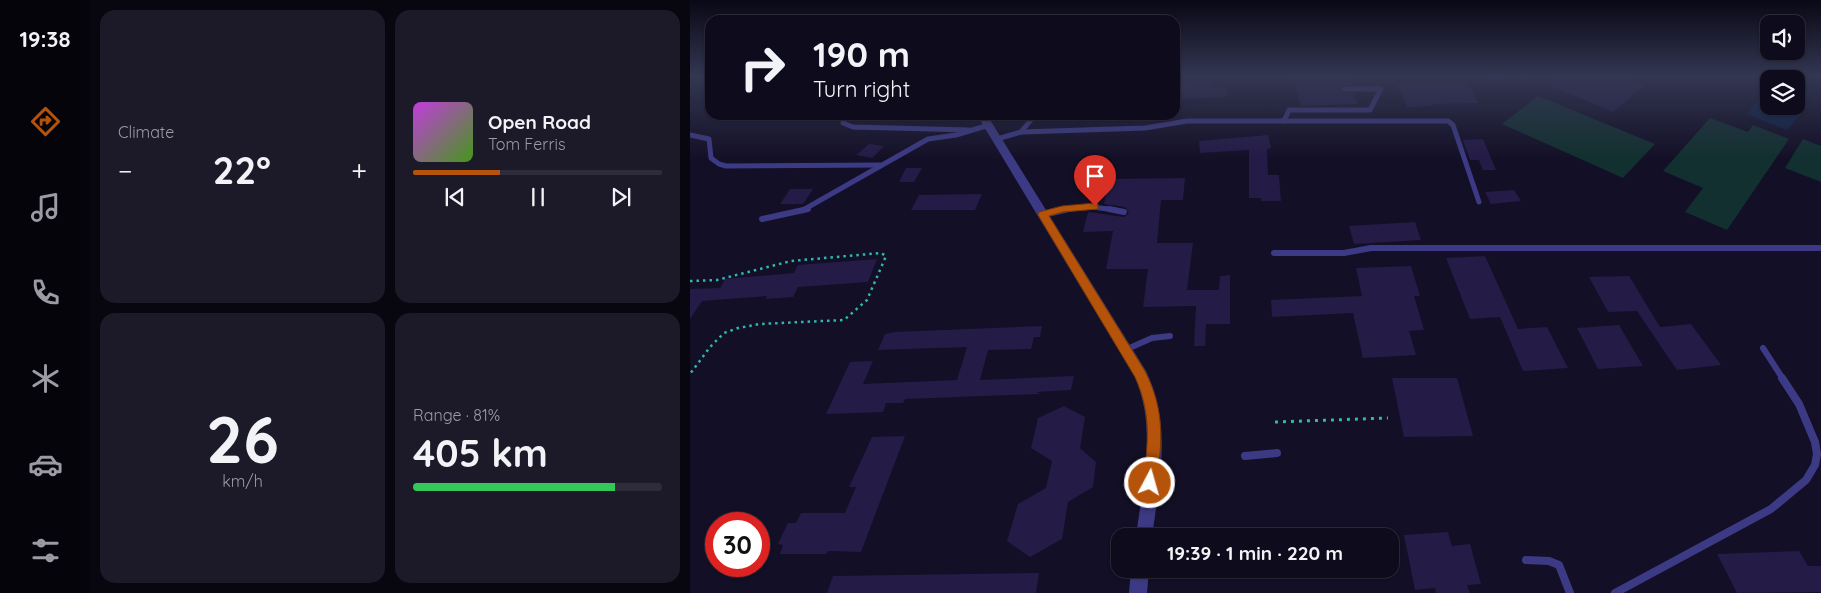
<!DOCTYPE html>
<html lang="en">
<head>
<meta charset="utf-8">
<style>
  body { margin:0; font-family:Quicksand,sans-serif; background:#1c1929; color:#f1f3f6; height:100vh; display:flex; flex-direction:column; font-size:19px; white-space:nowrap }
  * { box-sizing:border-box; margin:0 }
  p { font-size:16px; color:#9b9ba3 }
  .icon { flex:none; width:28px; height:28px; fill:none; stroke:currentColor; stroke-width:2; stroke-linecap:round; stroke-linejoin:round }
  .map { position:relative; flex:1; overflow:hidden }
  .details { display:flex; flex-direction:column; gap:10px; padding:10px; background:#08060f; width:600px }
  .details>* { flex:none }
  .banner { position:absolute; left:15px; top:15px; width:475px; height:105px; border-radius:15px; box-shadow:0 1px 4px #0004,0 0 0 1px #2e2b3b; background:#0e0b1c; color:#f1f3f6; overflow:hidden }
  .buttons { position:absolute; left:1070px; top:15px; display:grid; gap:10px }
  .buttons a { display:grid; place-items:center; width:45px; height:45px; border-radius:10px; background:#0e0b1c; box-shadow:0 1px 4px #0004,0 0 0 1px #2e2b3b; font-size:25px }
  .speed { position:absolute; left:15px; top:512px; display:flex; gap:10px; font-size:25px; font-weight:700; text-align:center }
  .speed>* { display:grid; place-content:center; width:65px; height:65px; border-radius:50%; background:#0e0b1c; box-shadow:0 1px 4px #0004,0 0 0 1px #2e2b3b; line-height:1 }
  .speed .limit { border:8px solid #d22; background:#fff; color:#111 }
  .pin { position:absolute; display:grid; place-items:center; width:42px; height:42px; color:#fff; margin:-51px -21px; border-radius:50% 50% 50% 0; rotate:-45deg; box-shadow:0 0 5px #0007 }
  .pin .icon { rotate:45deg }
  .me { position:absolute; width:55px; margin:-28px; rotate:6deg; stroke-linejoin:round; filter:drop-shadow(0 0 4px #0008) }
  .turn { display:flex; align-items:center; gap:18px; height:105px; padding:0 25px; font-size:22px }
  .turn .icon { width:65px; height:65px; stroke-width:2.5 }
  .turn b { display:block; font-size:35px; line-height:42px }
  .big { font-size:38px; font-weight:700; line-height:1.1 }
  .details .widget { flex:1; display:flex; flex-direction:column; justify-content:center; gap:8px; min-width:0; padding:0 18px; border-radius:15px; background:#1c1929 }
  .details .dial { align-items:center; gap:0 }
  .dial b { font-size:65px; line-height:1 }
  .song { display:flex; align-items:center; gap:15px }
  .cover { width:60px; height:60px; border-radius:8px; background:linear-gradient(135deg,hsl(290 70% 55%),hsl(100 70% 35%)) }
  .played { height:5px; border-radius:2px; background:linear-gradient(90deg,#b45309 35%,#2e2b3b 35%) }
  .keys { display:flex; justify-content:space-around; direction:ltr }
  .heat { display:flex; justify-content:space-between; align-items:center; font-size:28px; direction:ltr }
  .charge { height:8px; border-radius:4px; background:linear-gradient(90deg,#34c759 81%,#2e2b3b 0) }
  .details .tiles { flex:1; display:grid; gap:10px; grid-template-columns:repeat(2,1fr) }
  .trip { position:absolute; left:421px; top:528px; width:288px; height:50px; border-radius:15px; background:#0e0b1c; box-shadow:0 1px 4px #0004,0 0 0 1px #2e2b3b; font-weight:700; line-height:50px; text-align:center }
  main { display:flex; flex:1; min-height:0 }
  .dock { display:flex; flex-direction:column; width:90px; justify-content:space-around; align-items:center; background:#06040b; color:#9b9ba3 }
  .dock .icon { width:35px; height:35px }
  .dock .selected { color:#b45309 }
  .dock b { font-size:22px; color:#f1f3f6 }
  .map>svg:first-child { display:block }
  .green { fill:#12302f }
  .water { fill:#0a1f44 }
  .building { fill:#241b47 }
  .lines { fill:none; stroke-linecap:round; stroke-linejoin:round }
  .path-far1 { stroke:#2fb8b0; stroke-width:2.5; stroke-dasharray:2.5 4; stroke-linecap:butt }
  .path { stroke:#2fb8b0; stroke-width:3; stroke-dasharray:3 5; stroke-linecap:butt }
  .lane-far2 { stroke:#3d3a85; stroke-width:5 }
  .lane-far1 { stroke:#3d3a85; stroke-width:6 }
  .lane { stroke:#3d3a85; stroke-width:8 }
  .street { fill:#3d3a85; fill-rule:evenodd }
  .route { fill:#b45309; stroke:#753606 }
</style>
</head>
<body>
<main>
<nav class="dock">
<b>19:38</b>
<svg class="icon selected" aria-label="directions" viewBox="0 0 24 24"><path d="M12 3l9 9-9 9-9-9zM9 14v-3h6M13 9l2 2-2 2"/></svg>
<svg class="icon" aria-label="music" viewBox="0 0 24 24"><path d="M9 18V5l10-2v13"/><circle cx="6" cy="18" r="3"/><circle cx="16" cy="16" r="3"/></svg>
<svg class="icon" aria-label="phone" viewBox="0 0 24 24"><path d="M5 4h4l2 5-3 2q2 4 5 5l2-3 5 2v4C11 20 4 13 5 4z"/></svg>
<svg class="icon" aria-label="climate" viewBox="0 0 24 24"><path d="M12 3v18M4 7l16 10M4 17L20 7"/></svg>
<svg class="icon" aria-label="car" viewBox="0 0 24 24"><path d="M5 17H2v-5l4-1 3-4h7l3 4 3 1v5h-3M9 17h6M6 11h13"/><circle cx="7" cy="17" r="2"/><circle cx="17" cy="17" r="2"/></svg>
<svg class="icon" aria-label="filters" viewBox="0 0 24 24"><path d="M4 7h16M4 17h16"/><circle cx="9" cy="7" r="2"/><circle cx="15" cy="17" r="2"/></svg>
</nav>
<section class="details">
<div class="tiles">
<div class="widget"><p>Climate</p>
<div class="heat"><a>−</a><b class="big">22°</b><a>+</a></div>
</div>
<div class="widget">
<div class="song"><i class="cover"></i><div><b>Open Road</b><p>Tom Ferris</p></div></div>
<div class="played"></div>
<div class="keys"><svg class="icon" aria-label="previous" viewBox="0 0 24 24"><path d="M18 5L8 12l10 7zM5 5v14"/></svg><svg class="icon" aria-label="pause" viewBox="0 0 24 24"><path d="M8 5v14M16 5v14"/></svg><svg class="icon" aria-label="next" viewBox="0 0 24 24"><path d="M6 5l10 7-10 7zM19 5v14"/></svg></div>
</div>
<div class="widget dial"><b>26</b><p>km/h</p></div>
<div class="widget"><p>Range · 81%</p><b class="big">405 km</b><div class="charge"></div></div>
</div>
</section>
<div class="map">
<svg width="1131" height="593" viewBox="0 0 1131 593">
  <rect width="100%" height="100%" fill="#130f26"/>
  <g class="green">
    <path d="M 848,96 L 965,144 L 933,178 L 812,124 Z"/>
    <path d="M 1020,118 L 1058,132 L 1063,125 L 1099,139 L 1037,230 L 995,212 L 1013,188 L 973,171 Z"/>
    <path d="M 1113,139 L 1131,146 L 1131,182 L 1095,168 Z"/>
  </g>
  <path class="water" d="M 1078,91 L 1079,106 L 1106,106 L 1106,101 L 1118,106 L 1097,130 L 1056,114 Z"/>
  <g class="building">
    <path d="M 603,76 L 657,76 L 660,85 L 651,86 L 650,91 L 654,93 L 663,93 L 667,104 L 611,106 Z"/>
    <path d="M 871,76 L 929,76 L 954,86 L 923,112 L 859,85 Z"/>
    <path d="M 520,81 L 521,87 L 536,87 L 537,97 L 487,99 L 485,82 Z"/>
    <path d="M 732,84 L 779,84 L 788,103 L 742,104 L 743,106 L 717,107 L 707,85 Z"/>
    <path d="M 578,135 L 581,148 L 577,149 L 578,175 L 589,175 L 591,201 L 571,201 L 571,198 L 559,198 L 559,150 L 510,153 L 509,141 Z"/>
    <path d="M 793,139 L 806,170 L 793,170 L 789,160 L 780,160 L 773,140 Z"/>
    <path d="M 179,144 L 194,146 L 182,158 L 166,155 Z"/>
    <path d="M 216,168 L 232,168 L 224,182 L 209,182 Z"/>
    <path d="M 495,178 L 493,200 L 471,200 L 467,243 L 503,243 L 497,290 L 529,290 L 530,276 L 540,275 L 540,324 L 516,324 L 515,346 L 504,346 L 506,306 L 453,307 L 458,269 L 416,269 L 423,231 L 393,232 L 398,212 L 434,217 L 439,213 L 435,207 L 414,204 L 419,179 Z"/>
    <path d="M 100,189 L 123,189 L 113,204 L 90,204 Z"/>
    <path d="M 824,190 L 831,201 L 801,204 L 795,192 Z"/>
    <path d="M 292,194 L 285,210 L 221,210 L 229,195 Z"/>
    <path d="M 725,222 L 731,240 L 664,244 L 659,226 Z"/>
    <path d="M 795,256 L 828,329 L 857,327 L 878,368 L 833,371 L 810,317 L 780,319 L 756,258 Z"/>
    <path d="M 187,259 L 178,282 L 108,287 L 103,297 L 76,299 L 77,296 L 12,301 L 0,319 L 0,289 L 30,288 L 35,279 L 104,273 L 108,265 Z"/>
    <path d="M 721,266 L 730,296 L 724,296 L 734,330 L 719,331 L 726,355 L 673,358 L 663,313 L 582,317 L 581,300 L 672,296 L 666,268 Z"/>
    <path d="M 939,276 L 970,327 L 1001,324 L 1031,365 L 987,370 L 947,311 L 918,312 L 899,277 Z"/>
    <path d="M 929,325 L 953,366 L 908,369 L 887,328 Z"/>
    <path d="M 352,326 L 350,337 L 344,337 L 341,349 L 298,350 L 290,380 L 384,376 L 381,390 L 346,392 L 351,394 L 215,399 L 213,403 L 196,403 L 193,412 L 136,414 L 160,362 L 183,361 L 173,384 L 267,380 L 277,347 L 188,350 L 195,334 L 205,332 Z"/>
    <path d="M 702,378 L 767,378 L 783,436 L 714,437 Z"/>
    <path d="M 374,406 L 395,417 L 390,448 L 406,462 L 403,487 L 378,502 L 372,539 L 340,557 L 317,541 L 328,504 L 356,488 L 362,461 L 341,448 L 348,418 Z"/>
    <path d="M 215,436 L 171,552 L 138,551 L 136,554 L 90,554 L 93,545 L 88,544 L 98,523 L 106,523 L 111,513 L 155,513 L 166,487 L 159,487 L 182,437 Z"/>
    <path d="M 758,532 L 762,546 L 780,544 L 791,584 L 777,585 L 780,593 L 746,593 L 745,588 L 725,590 L 714,535 Z"/>
    <path d="M 1109,551 L 1118,566 L 1131,566 L 1131,592 L 1047,593 L 1027,554 Z"/>
    <path d="M 349,573 L 346,593 L 137,593 L 143,576 Z"/>
  </g>
  <g class="lines">
    <path class="path-far1" d="M 0,281 L 27,280 L 101,261 L 191,253 L 196,256 L 177,300 L 154,320 L 70,324 L 48,328 L 34,333 L 20,347 L 0,374"/>
    <path class="path" d="M 585,422 L 698,418"/>
    <g class="lane-far2">
      <path d="M 807,76 L 808,78"/>
      <path d="M 156,115 L 153,123 L 163,127 L 279,130"/>
      <path d="M 594,121 L 599,110 L 680,110 L 691,89 L 654,89"/>
      <path d="M 331,132 L 345,115"/>
      <path d="M 0,135 L 19,139 L 21,158 L 29,164 L 36,166 L 190,165"/>
      <path d="M 307,139 L 331,132 L 455,128 L 497,121 L 758,121 L 763,125 L 789,202"/>
      <path d="M 113,210 L 238,139 L 266,135 L 299,125"/>
      <path d="M 372,210 L 403,207 L 425,210"/>
    </g>
    <g class="lane-far1">
      <path d="M 419,209 L 434,212"/>
      <path d="M 353,215 L 379,209"/>
      <path d="M 72,219 L 118,209"/>
      <path d="M 584,253 L 654,253 L 681,248 L 1131,248"/>
      <path d="M 1073,348 L 1093,379"/>
      <path d="M 435,350 L 462,338 L 480,336"/>
    </g>
    <g class="lane">
      <path d="M 555,456 L 587,453"/>
      <path d="M 836,560 L 859,561 L 869,565 L 880,593"/>
      <path d="M 925,593 L 1081,509 L 1116,480 L 1125,465 L 1127,454 L 1125,442 L 1109,404 L 1092,378"/>
    </g>
    <g class="street">
      <path d="M 287,115 L 297,115 L 456,371 C 482,424 470,480 462,536 L 446,536 C 453,483 467,429 445,377 Z"/>
      <path d="M 441,569 L 459,569 L 457,593 L 439,593 Z"/>
    </g>
  </g>
  <linearGradient id="sky" x2="0" y2="1"><stop stop-color="#0a0815"/><stop offset="0.48" stop-color="#333752"/><stop offset="1" stop-color="#333752" stop-opacity="0"/></linearGradient>
  <rect width="1131" height="159" fill="url(#sky)"/>
  <path class="route" d="M 405,203 L 408,204 L 408,209 L 373,212 L 359,216 L 455,371 C 475,411 472,439 467,483 L 465,488 L 460,490 L 455,488 L 453,483 C 458,443 462,415 445,377 L 348,215 L 349,212 L 372,206 Z"/>
</svg>
<div class="buttons">
<a><svg class="icon" aria-label="sound" viewBox="0 0 24 24"><path d="M4 9h4l5-4v14l-5-4H4zM17 9q2 3 0 6"/></svg></a>
<a><svg class="icon" aria-label="layers" viewBox="0 0 24 24"><path d="M12 4l9 5-9 5-9-5zM3 14l9 5 9-5"/></svg></a>
</div>
<div class="speed"><div class="limit">30</div></div>
<div class="pin" style="left:405px;top:206px;background:#d93025"><svg class="icon" aria-label="arrive" viewBox="0 0 24 24"><path d="M6 21V4h12l-3 4 3 4H6"/></svg></div>
<svg class="me" style="left:460px;top:483px" viewBox="-20 -20 40 40"><circle r="17" fill="#b45309" stroke="#fff" stroke-width="3"/><path d="M0-11L8 9 0 5-8 9z" fill="#fff"/></svg>
<div class="trip">19:39 · 1 min · 220 m</div>
<div class="banner">
<div class="turn"><svg class="icon" aria-label="right" viewBox="0 0 24 24"><path d="M7 20v-9h11M14 6l5 5-5 5"/></svg><div><b>190 m</b>Turn right</div></div>
</div>
</div>
</main>
</body>
</html>
